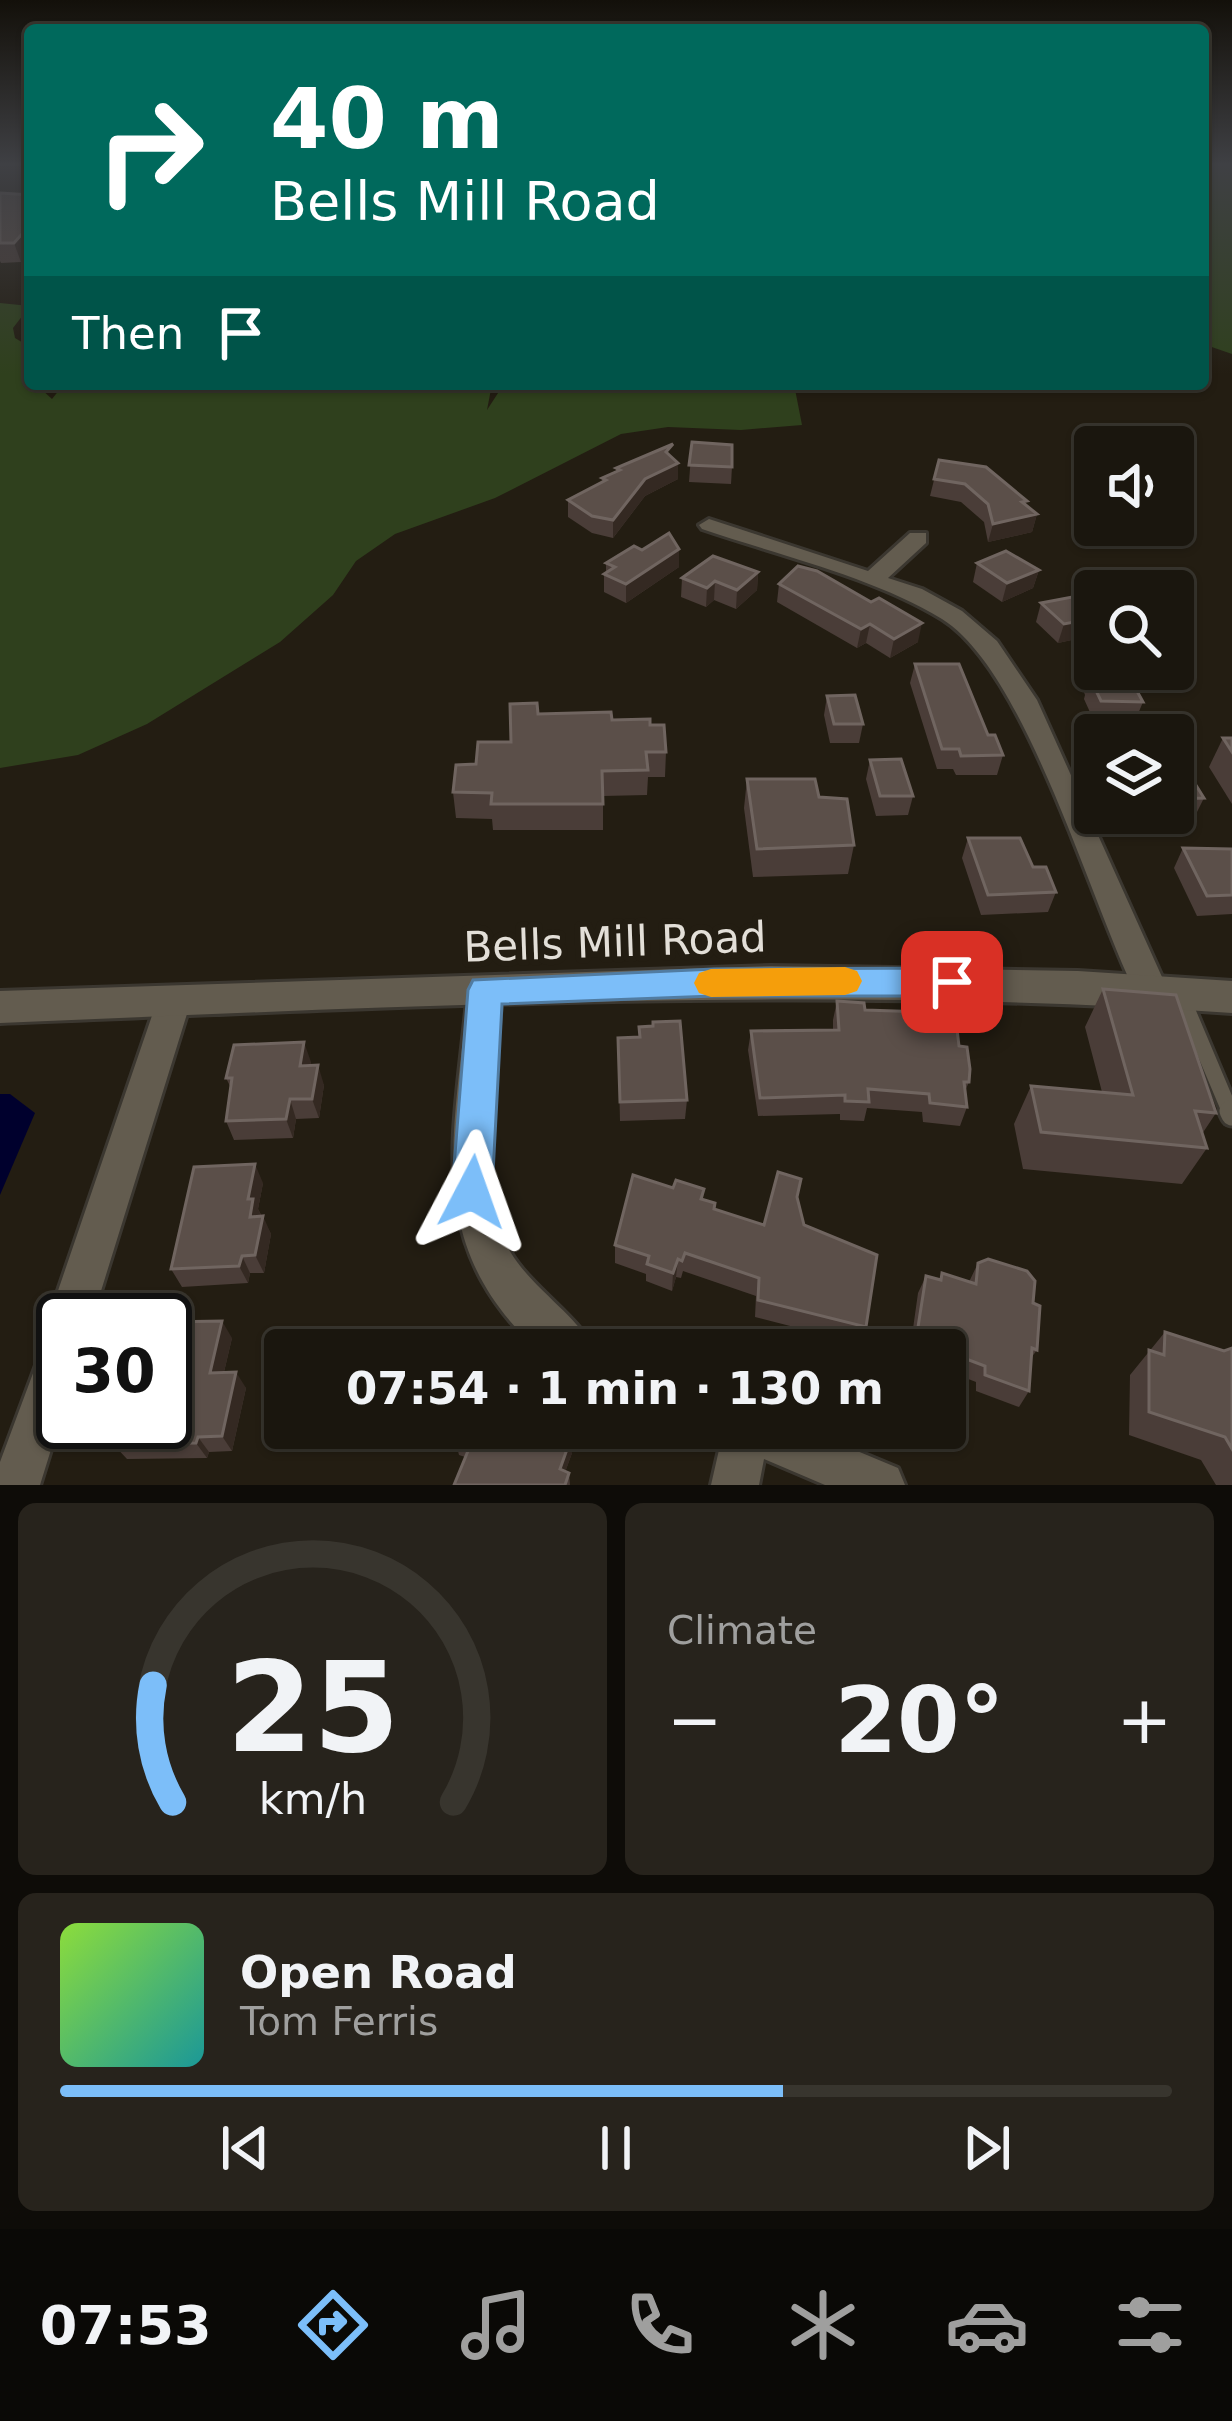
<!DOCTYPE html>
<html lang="en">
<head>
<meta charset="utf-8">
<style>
  body { margin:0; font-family:"DejaVu Sans",sans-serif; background:#27231c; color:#f1f3f6; height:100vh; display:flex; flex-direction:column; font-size:45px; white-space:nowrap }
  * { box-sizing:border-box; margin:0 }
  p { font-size:39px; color:#9f9f9e }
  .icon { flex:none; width:66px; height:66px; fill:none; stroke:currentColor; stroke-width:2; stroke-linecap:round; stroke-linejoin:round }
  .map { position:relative; height:1485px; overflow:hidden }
  .details { display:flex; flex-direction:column; gap:18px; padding:18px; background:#0e0c08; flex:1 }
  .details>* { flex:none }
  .hud { position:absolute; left:24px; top:24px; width:1185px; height:366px; border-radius:12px; box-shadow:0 3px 9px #0004,0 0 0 3px #38352e; background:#00695c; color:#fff; overflow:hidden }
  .controls { position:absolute; left:1074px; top:426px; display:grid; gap:24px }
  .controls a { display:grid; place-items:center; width:120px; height:120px; border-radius:12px; background:#1a160e; box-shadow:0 3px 9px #0004,0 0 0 3px #38352e; font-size:60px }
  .speed { position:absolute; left:36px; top:1293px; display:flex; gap:24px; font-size:60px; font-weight:700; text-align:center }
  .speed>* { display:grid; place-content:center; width:156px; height:156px; border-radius:50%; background:#1a160e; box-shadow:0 3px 9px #0004,0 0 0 3px #38352e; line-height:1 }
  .speed .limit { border:6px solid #111; border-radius:18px; background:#fff; color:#111 }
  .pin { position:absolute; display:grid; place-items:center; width:102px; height:102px; color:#fff; margin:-51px; border-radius:24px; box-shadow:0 6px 18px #0006 }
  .me { position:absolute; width:132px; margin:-66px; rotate:4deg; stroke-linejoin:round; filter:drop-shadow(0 0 9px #0008) }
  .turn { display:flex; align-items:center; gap:42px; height:252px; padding:0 48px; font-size:54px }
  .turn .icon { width:156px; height:156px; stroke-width:2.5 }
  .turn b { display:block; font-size:84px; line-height:102px }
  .then { display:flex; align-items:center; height:114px; padding:0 48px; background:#0003; gap:24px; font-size:45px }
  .big { font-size:90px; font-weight:700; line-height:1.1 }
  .details .tile { flex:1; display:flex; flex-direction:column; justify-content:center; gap:18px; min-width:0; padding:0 42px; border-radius:18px; background:#27231c }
  .details .dial { align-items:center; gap:0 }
  .dial svg { height:312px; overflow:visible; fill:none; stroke:#38352e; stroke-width:7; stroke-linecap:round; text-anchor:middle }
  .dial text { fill:#f1f3f6; stroke:none }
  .song { display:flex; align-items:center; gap:36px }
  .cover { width:144px; height:144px; border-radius:18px; background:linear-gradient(135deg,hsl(90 70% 55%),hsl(180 70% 35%)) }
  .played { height:12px; border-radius:6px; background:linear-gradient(90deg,#7cbef9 65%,#38352e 65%) }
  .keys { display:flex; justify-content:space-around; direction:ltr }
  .heat { display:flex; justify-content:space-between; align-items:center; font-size:66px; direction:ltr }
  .details .tiles { flex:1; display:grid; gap:18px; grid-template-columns:1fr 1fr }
  .tile:last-child { grid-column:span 2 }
  .trip { position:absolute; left:264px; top:1329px; width:702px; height:120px; border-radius:12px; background:#1a160e; box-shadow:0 3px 9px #0004,0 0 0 3px #38352e; font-weight:700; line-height:120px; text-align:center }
  .tabs { display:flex; height:192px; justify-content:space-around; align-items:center; background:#0a0906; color:#9f9f9e }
  .tabs .icon { width:84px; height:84px }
  .tabs .on { color:#7cbef9 }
  .tabs b { font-size:54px; color:#f1f3f6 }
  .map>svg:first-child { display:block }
  .green { fill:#2f401d }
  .water { fill:#00002d }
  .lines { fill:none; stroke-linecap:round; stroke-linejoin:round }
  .lane-far1-casing { stroke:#3b3730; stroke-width:22 }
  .lane-casing { stroke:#3b3730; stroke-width:27 }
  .street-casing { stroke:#3b3730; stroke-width:6 }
  .secondary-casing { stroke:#3b3730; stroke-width:6 }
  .lane-far1 { stroke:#635c4f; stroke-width:16 }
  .lane { stroke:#635c4f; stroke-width:21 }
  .street { fill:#635c4f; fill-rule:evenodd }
  .secondary { fill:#635c4f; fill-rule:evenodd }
  .wall { fill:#4a3d38 }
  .shaded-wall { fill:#342922 }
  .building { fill:#5b4f49; stroke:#706560; stroke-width:3 }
  .route { fill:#7cbef9; stroke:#517ca2; stroke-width:3 }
  .slow { fill:#f59e0b }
  .labels { text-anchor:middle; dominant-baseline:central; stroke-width:12; stroke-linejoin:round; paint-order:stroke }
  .near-street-label { font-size:42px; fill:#e3dfd8; stroke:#231d12 }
</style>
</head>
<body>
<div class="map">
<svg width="1232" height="1485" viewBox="0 0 1232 1485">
  <rect width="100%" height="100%" fill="#231d12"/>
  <g class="green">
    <path d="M 1203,166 L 1232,166 L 1232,354 L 1203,344 Z"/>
    <path d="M 0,303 L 30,306 L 13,328 L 15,338 L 30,347 L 30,384 L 41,384 L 40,388 L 52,399 L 64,384 L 492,384 L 487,410 L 500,390 L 518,387 L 513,384 L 794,384 L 802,425 L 741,430 L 668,427 L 621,434 L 495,498 L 395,534 L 356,561 L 333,595 L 280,642 L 147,724 L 78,755 L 0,768 Z"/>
  </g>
  <path class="water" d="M 0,1094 L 10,1094 L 35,1113 L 0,1195 Z"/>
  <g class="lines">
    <defs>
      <path id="lane-far1" d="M 1182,998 L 1231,1114"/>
      <path id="lane" d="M 1230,1111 L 1232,1115"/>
      <g id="street">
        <path d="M 709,519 L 868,571 L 910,533 L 926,533 L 926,543 L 888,578 L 922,589 L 962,611 L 997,641 L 1037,700 L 1167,988 L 1162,998 L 1150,1002 L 1138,998 C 1090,903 1027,672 942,619 C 874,577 778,555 702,529 L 699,525 Z"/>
        <path d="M 485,976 L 497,980 L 502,990 C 498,1062 472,1190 511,1253 C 532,1288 581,1319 594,1350 L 538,1350 C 420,1242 456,1131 468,990 L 473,980 Z"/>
        <path d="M 174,987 L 186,991 L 191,1001 L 92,1320 L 63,1320 L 63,1411 L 40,1485 L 0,1485 L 0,1462 L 51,1325 L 48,1320 L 157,1001 L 162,991 Z"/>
        <path d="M 802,1428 L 898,1468 L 905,1485 L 825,1485 L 764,1459 L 759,1485 L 711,1485 L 724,1428 Z"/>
      </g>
      <path id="secondary" d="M 771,966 L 1078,971 L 1232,981 L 1232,1013 C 821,985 411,1006 0,1023 L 0,991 Z"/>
    </defs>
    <use href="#lane-far1" class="lane-far1-casing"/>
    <use href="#lane" class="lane-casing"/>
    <use href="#street" class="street-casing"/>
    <use href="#secondary" class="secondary-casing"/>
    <use href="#lane-far1" class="lane-far1"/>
    <use href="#lane" class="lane"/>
    <use href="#street" class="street"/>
    <use href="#secondary" class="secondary"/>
  </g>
  <g class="wall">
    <path d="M 0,193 L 30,195 L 30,251 L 21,262 L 1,263 L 0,261 Z"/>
    <path d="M 692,442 L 732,467 L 731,484 L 689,482 Z"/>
    <path d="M 672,457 L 678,479 L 645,496 L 613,538 L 592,533 L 568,517 L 568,500 L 602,482 L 602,478 L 616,472 L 616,468 Z"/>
    <path d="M 939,460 L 1026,505 L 1037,514 L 1032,532 L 988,542 L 984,522 L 961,502 L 930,496 Z"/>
    <path d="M 606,563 L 679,567 L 626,603 L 604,592 L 604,574 L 606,572 Z"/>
    <path d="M 977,563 L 1039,570 L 1033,588 L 1002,602 L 973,582 Z"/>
    <path d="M 758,572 L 757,590 L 736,609 L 714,600 L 706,607 L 681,597 L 682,578 Z"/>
    <path d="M 779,584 L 918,642 L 890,658 L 866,643 L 857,648 L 777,602 Z"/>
    <path d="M 1041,603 L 1090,636 L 1058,643 L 1036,622 Z"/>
    <path d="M 915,664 L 988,735 L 1003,755 L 997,775 L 956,775 L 953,769 L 937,769 L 910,683 Z"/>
    <path d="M 1087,665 L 1143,702 L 1135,721 L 1094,721 L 1084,699 L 1085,695 L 1081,684 Z"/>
    <path d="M 827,696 L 863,724 L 859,743 L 830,743 L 824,715 Z"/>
    <path d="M 538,714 L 650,725 L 666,752 L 665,777 L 648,777 L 647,795 L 603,796 L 603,830 L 493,830 L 492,819 L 456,818 L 453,792 L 476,764 L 511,742 Z"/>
    <path d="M 1223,738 L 1232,738 L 1232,804 L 1209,767 Z"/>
    <path d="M 1173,758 L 1204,798 L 1194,818 L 1154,819 L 1151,813 L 1173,813 Z"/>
    <path d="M 870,760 L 913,796 L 908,815 L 876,816 L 866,779 Z"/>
    <path d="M 747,779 L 819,797 L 854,845 L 848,874 L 753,877 L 744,808 Z"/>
    <path d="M 968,838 L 1033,867 L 1056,892 L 1048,912 L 981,915 L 962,858 Z"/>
    <path d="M 1183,848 L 1232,849 L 1232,914 L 1197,916 L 1174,868 Z"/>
    <path d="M 1103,989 L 1216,1113 L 1202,1134 L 1207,1148 L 1182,1184 L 1023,1169 L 1014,1124 L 1031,1086 L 1102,1092 L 1085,1027 Z"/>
    <path d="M 837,1001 L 865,1010 L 969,1082 L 965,1091 L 967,1107 L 960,1126 L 923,1122 L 922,1112 L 867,1108 L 864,1121 L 840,1120 L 840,1114 L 758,1116 L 748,1050 L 751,1031 L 833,1030 L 833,1020 Z"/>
    <path d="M 618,1038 L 687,1100 L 685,1119 L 620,1121 Z"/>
    <path d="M 311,1062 L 310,1066 L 324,1085 L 319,1118 L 296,1119 L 293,1138 L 234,1140 L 226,1121 L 231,1088 L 226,1078 Z"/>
    <path d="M 263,1183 L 258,1209 L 271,1234 L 264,1273 L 250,1273 L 248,1283 L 182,1287 L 171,1269 Z"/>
    <path d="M 673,1188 L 704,1189 L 703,1199 L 715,1209 L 764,1225 L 797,1199 L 804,1225 L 866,1327 L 860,1344 L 755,1317 L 756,1296 L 683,1271 L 681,1278 L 676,1277 L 672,1291 L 646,1281 L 646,1274 L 615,1263 L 615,1245 Z"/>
    <path d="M 978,1263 L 1033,1303 L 1037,1350 L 1031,1358 L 1029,1391 L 1019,1407 L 976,1391 L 976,1382 L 945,1370 L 945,1350 L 910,1350 L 918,1293 L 926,1276 L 939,1280 L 942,1273 L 969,1282 Z"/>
    <path d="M 1165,1332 L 1224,1351 L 1232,1348 L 1232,1485 L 1216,1485 L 1201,1460 L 1129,1435 L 1130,1375 Z"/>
    <path d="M 232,1338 L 224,1372 L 246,1388 L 232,1451 L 209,1452 L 207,1458 L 127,1459 L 113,1444 Z"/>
    <path d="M 455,1439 L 572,1453 L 565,1472 L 569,1473 L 570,1485 L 454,1485 L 465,1457 L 459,1455 Z"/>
  </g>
  <g class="shaded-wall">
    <path d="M 30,225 L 30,251 L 21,262 L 14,243 Z"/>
    <path d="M 678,463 L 678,479 L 645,496 L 613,538 L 613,520 L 645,479 Z"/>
    <path d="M 1027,501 L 1023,517 L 1037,514 L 1032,532 L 988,542 L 993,524 L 1022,502 Z"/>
    <path d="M 679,549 L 679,567 L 626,603 L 626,584 Z"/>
    <path d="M 1039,570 L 1033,588 L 1002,602 L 1007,583 Z"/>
    <path d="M 758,572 L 757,590 L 736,609 L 737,590 Z"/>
    <path d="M 715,581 L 714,600 L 706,607 L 707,588 Z"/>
    <path d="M 1095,618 L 1090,636 L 1058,643 L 1064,624 Z"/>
    <path d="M 922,623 L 918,642 L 890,658 L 894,639 Z"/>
    <path d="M 870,624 L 866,643 L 857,648 L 861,629 Z"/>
    <path d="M 304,1042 L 311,1062 L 307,1086 L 300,1066 Z"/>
    <path d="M 318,1065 L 324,1085 L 319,1118 L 312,1099 Z"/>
    <path d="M 290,1099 L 296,1119 L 293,1138 L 286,1119 Z"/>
    <path d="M 255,1164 L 263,1183 L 258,1209 L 262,1217 L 250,1217 L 248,1199 Z"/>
    <path d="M 263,1216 L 271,1234 L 264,1273 L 255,1255 Z"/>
    <path d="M 242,1256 L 250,1273 L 248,1283 L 239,1266 Z"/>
    <path d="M 678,1259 L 676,1277 L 672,1291 L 673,1273 Z"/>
    <path d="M 222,1321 L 232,1338 L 220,1389 L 210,1373 Z"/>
    <path d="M 236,1372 L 246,1388 L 232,1451 L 222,1436 Z"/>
    <path d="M 198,1437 L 209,1452 L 207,1458 L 196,1443 Z"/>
    <path d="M 571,1438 L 572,1453 L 561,1484 L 560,1469 Z"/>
  </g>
  <g class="building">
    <path d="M 0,193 L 30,195 L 30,225 L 14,243 L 0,243 Z"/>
    <path d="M 692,442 L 732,445 L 732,467 L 689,465 Z"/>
    <path d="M 673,444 L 666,452 L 678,463 L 645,479 L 613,520 L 592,516 L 568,500 L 606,480 L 602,478 L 620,470 L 616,468 Z"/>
    <path d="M 939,460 L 986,467 L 1027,501 L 1022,502 L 1037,514 L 993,524 L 988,504 L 965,484 L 934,479 Z"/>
    <path d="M 669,533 L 679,549 L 626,584 L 604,574 L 615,567 L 606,563 L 634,546 L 642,550 Z"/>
    <path d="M 1006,551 L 1039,570 L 1007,583 L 977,563 Z"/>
    <path d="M 713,556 L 758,572 L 737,590 L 715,581 L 707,588 L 682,578 Z"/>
    <path d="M 798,566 L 817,571 L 871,602 L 879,598 L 922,623 L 894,639 L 870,624 L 861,629 L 779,584 Z"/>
    <path d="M 1072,597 L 1095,618 L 1064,624 L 1041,603 Z"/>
    <path d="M 915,664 L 959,664 L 988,735 L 995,735 L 1003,755 L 961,756 L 959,749 L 942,749 Z"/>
    <path d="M 1087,665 L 1095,665 L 1095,669 L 1125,669 L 1143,702 L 1101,701 L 1091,680 L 1095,680 Z"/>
    <path d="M 855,695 L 863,724 L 834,724 L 827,696 Z"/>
    <path d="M 537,703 L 538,714 L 611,712 L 612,720 L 650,719 L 650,725 L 664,725 L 666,752 L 646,752 L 648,770 L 602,771 L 603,804 L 491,804 L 492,793 L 453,792 L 456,765 L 476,764 L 478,742 L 511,742 L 510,704 Z"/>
    <path d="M 1223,738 L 1232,738 L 1232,752 Z"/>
    <path d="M 1173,758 L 1179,758 L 1204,798 L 1173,799 Z"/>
    <path d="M 901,759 L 913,796 L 880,796 L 870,760 Z"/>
    <path d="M 747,779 L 815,779 L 819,797 L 847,799 L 854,845 L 757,849 Z"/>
    <path d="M 968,838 L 1020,838 L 1033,867 L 1046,867 L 1056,892 L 988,895 Z"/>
    <path d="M 1183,848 L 1232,849 L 1232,895 L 1207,896 Z"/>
    <path d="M 1103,989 L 1176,995 L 1216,1113 L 1195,1111 L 1207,1148 L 1041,1132 L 1031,1086 L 1133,1095 Z"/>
    <path d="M 837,1001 L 864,1003 L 865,1010 L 955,1013 L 959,1046 L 967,1047 L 970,1069 L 969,1082 L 964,1082 L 967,1107 L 930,1103 L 929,1094 L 868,1089 L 869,1102 L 845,1101 L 845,1095 L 760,1098 L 751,1031 L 839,1030 Z"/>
    <path d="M 680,1021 L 687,1100 L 620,1102 L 618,1038 L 640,1037 L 639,1027 L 653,1026 L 653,1022 Z"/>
    <path d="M 304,1042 L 300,1066 L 318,1065 L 312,1099 L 290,1099 L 286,1119 L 226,1121 L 232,1078 L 226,1078 L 234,1045 Z"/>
    <path d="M 255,1164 L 248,1199 L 253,1199 L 250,1217 L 263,1216 L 255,1255 L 242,1256 L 239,1266 L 171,1269 L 194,1167 Z"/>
    <path d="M 778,1172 L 801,1179 L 797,1197 L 804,1225 L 877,1255 L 866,1327 L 758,1300 L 759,1278 L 685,1253 L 682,1261 L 678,1259 L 673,1273 L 647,1264 L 649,1256 L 615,1245 L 633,1175 L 673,1188 L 676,1180 L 704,1189 L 701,1199 L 715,1203 L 714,1209 L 764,1225 Z"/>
    <path d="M 988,1259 L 1027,1271 L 1035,1281 L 1033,1303 L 1040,1306 L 1037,1350 L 1032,1348 L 1029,1391 L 985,1375 L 985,1366 L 916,1340 L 926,1276 L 941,1280 L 942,1273 L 976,1284 L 978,1263 Z"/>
    <path d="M 222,1321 L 210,1373 L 236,1372 L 222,1436 L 198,1437 L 196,1443 L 113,1444 L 120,1422 L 165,1422 L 165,1322 Z"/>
    <path d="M 1165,1332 L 1224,1351 L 1232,1348 L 1232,1449 L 1225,1437 L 1149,1412 L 1149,1350 L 1164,1355 Z"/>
    <path d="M 460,1428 L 547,1428 L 571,1438 L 560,1469 L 569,1473 L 565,1485 L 454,1485 L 470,1446 L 455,1439 Z"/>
  </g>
  <linearGradient id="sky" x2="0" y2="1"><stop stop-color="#13100a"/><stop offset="0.44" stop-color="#3f4044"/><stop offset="1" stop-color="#3f4044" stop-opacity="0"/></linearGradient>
  <rect width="1232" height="374" fill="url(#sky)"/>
  <path class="route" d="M 952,968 L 964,972 L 969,982 L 964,992 L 952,996 L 714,996 L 502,1004 L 492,1192 L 486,1205 L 472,1211 L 458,1205 L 452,1192 L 468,990 L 473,980 L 714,969 Z"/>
  <path class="slow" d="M 845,967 L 857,971 L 862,981 L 857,991 L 845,995 L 711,997 L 699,993 L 694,983 L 699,973 L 711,969 Z"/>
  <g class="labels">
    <g class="near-street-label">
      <text transform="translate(615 942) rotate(-2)">Bells Mill Road</text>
    </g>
  </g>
</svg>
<div class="controls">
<a><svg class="icon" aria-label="sound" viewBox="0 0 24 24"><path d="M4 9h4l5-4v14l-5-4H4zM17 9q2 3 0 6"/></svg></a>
<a><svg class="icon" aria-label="search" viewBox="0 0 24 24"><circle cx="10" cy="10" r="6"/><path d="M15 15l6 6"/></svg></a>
<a><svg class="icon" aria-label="layers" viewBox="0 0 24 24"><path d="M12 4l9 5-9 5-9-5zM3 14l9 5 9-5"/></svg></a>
</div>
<div class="speed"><div class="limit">30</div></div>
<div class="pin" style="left:952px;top:982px;background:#d93025"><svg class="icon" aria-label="arrive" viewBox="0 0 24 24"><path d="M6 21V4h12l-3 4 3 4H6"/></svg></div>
<svg class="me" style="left:472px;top:1192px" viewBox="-20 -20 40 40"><path d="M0-17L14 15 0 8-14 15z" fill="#7cbef9" stroke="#fff" stroke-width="4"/></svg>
<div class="trip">07:54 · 1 min · 130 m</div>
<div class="hud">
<div class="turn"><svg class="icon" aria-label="right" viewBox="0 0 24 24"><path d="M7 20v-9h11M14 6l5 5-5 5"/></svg><div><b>40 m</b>Bells Mill Road</div></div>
<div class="then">Then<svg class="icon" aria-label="arrive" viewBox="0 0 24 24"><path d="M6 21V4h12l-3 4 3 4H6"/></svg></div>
</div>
</div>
<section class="details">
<div class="tiles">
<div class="tile dial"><svg viewBox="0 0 100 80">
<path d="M14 69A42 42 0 1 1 86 69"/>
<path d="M14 69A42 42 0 0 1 9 39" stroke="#7cbef9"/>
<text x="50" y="56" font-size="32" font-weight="700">25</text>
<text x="50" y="72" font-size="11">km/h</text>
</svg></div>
<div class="tile"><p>Climate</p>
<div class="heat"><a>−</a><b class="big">20°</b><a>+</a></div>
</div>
<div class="tile">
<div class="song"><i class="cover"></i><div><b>Open Road</b><p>Tom Ferris</p></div></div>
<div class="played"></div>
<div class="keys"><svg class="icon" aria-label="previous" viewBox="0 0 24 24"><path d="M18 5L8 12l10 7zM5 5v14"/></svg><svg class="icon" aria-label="pause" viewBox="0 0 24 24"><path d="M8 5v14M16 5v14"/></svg><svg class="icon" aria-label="next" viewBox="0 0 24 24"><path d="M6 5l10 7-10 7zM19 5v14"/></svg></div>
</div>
</div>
</section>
<nav class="tabs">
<b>07:53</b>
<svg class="icon on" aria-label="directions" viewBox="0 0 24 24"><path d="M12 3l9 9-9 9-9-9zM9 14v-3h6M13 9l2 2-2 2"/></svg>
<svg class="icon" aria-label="music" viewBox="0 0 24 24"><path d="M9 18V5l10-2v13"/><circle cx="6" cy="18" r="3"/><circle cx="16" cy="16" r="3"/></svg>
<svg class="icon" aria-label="phone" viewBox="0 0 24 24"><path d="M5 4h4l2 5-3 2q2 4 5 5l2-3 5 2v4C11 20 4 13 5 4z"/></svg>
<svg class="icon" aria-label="climate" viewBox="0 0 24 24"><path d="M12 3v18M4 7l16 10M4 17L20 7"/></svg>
<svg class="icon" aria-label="car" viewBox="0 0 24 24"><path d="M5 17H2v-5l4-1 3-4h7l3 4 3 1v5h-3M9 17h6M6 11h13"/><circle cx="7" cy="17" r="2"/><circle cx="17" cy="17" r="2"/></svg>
<svg class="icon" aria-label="filters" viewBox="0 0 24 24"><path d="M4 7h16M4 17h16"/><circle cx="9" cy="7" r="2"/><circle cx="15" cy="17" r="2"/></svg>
</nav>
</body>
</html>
